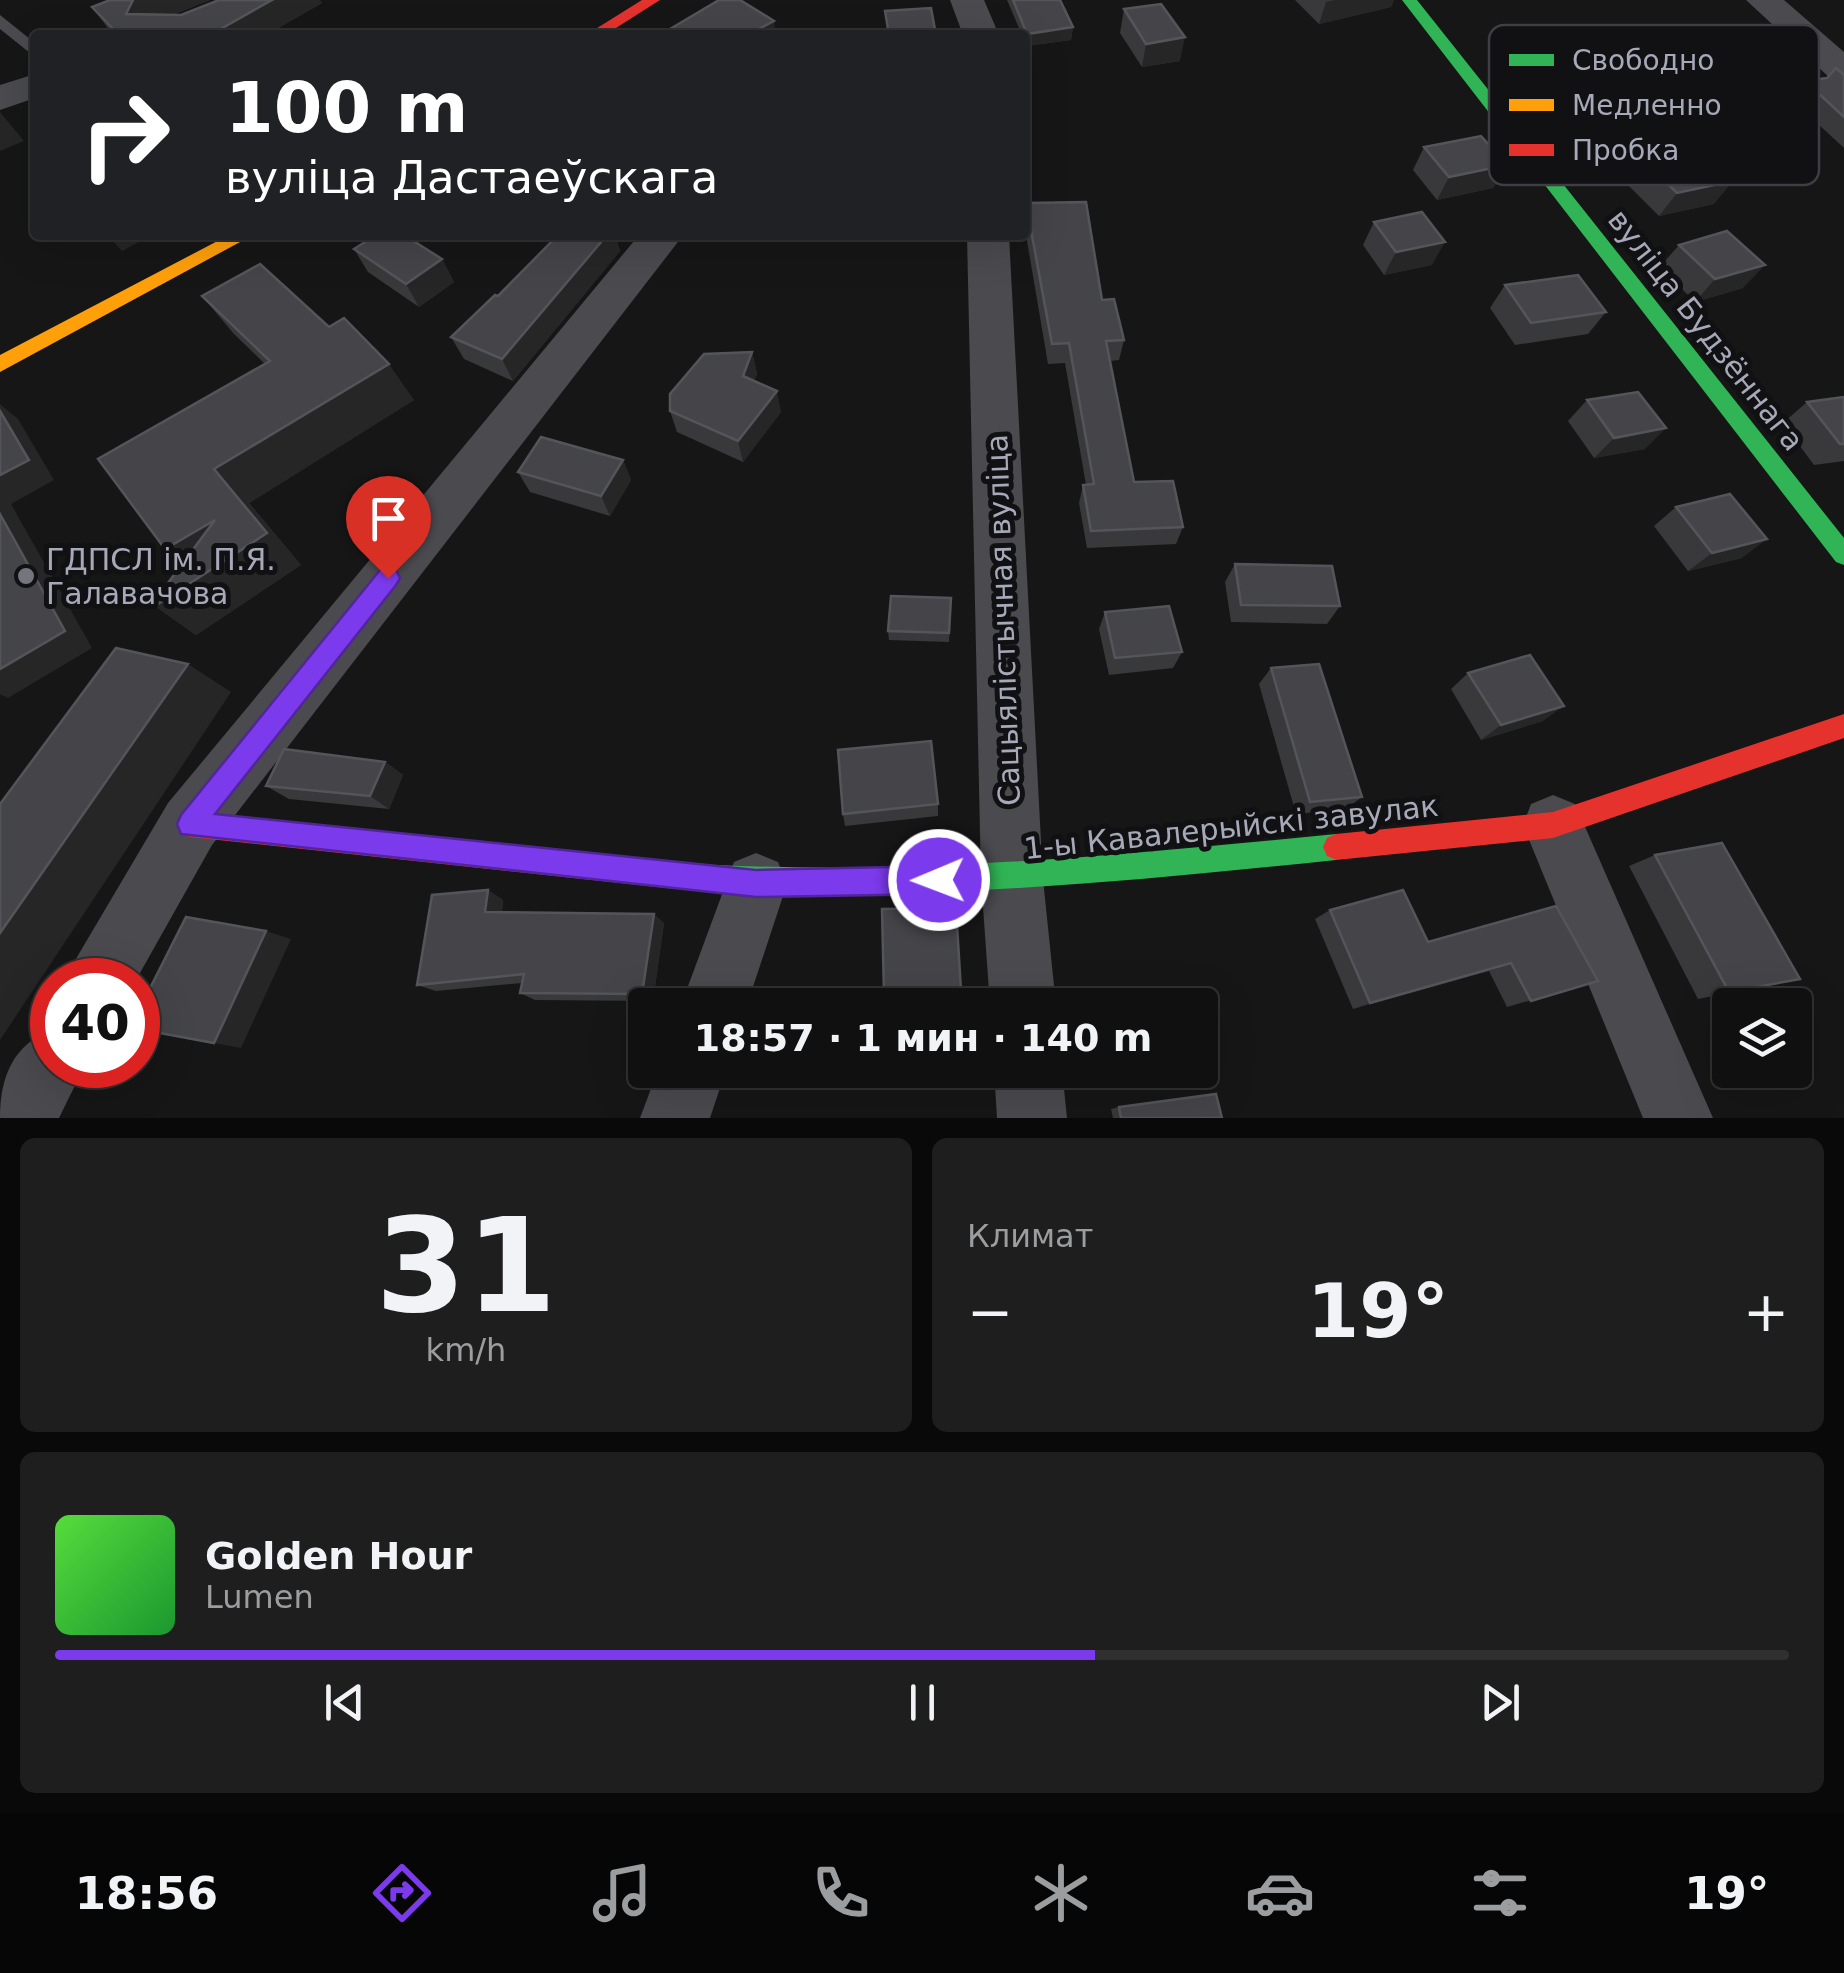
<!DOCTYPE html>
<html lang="ru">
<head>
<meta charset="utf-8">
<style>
  body { margin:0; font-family:"DejaVu Sans",sans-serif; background:#1e1e1e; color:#f1f3f6; height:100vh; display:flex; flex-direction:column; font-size:38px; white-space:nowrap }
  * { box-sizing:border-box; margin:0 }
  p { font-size:32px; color:#9c9d9f }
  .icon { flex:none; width:55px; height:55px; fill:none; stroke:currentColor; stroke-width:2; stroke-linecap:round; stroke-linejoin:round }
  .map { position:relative; height:1118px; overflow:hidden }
  .sheet { display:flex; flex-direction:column; gap:20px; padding:20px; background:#090909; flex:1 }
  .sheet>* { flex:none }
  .guide { position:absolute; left:30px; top:30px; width:1000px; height:210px; border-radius:10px; box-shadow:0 10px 40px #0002,0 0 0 2px #303030; background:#202124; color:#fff; overflow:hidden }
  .fabs { position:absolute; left:1712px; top:988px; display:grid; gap:20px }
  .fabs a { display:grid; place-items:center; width:100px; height:100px; border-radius:10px; background:#101010; box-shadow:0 10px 40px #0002,0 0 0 2px #303030; font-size:50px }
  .speed { position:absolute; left:30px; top:958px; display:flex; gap:20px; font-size:50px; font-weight:700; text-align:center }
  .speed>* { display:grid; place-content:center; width:130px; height:130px; border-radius:50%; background:#101010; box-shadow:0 10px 40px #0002,0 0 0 2px #303030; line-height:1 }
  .speed .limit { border:15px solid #d22; background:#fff; color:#111 }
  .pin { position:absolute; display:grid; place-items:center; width:85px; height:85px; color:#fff; margin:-102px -42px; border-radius:50% 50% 50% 0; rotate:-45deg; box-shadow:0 0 10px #0007 }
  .pin .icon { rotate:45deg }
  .me { position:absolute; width:110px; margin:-55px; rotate:269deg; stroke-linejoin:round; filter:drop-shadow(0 0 8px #0008) }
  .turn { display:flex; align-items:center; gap:35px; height:210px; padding:0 30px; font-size:45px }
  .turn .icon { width:130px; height:130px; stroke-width:2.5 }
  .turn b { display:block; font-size:70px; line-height:85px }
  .big { font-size:75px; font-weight:700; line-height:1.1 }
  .sheet .widget { flex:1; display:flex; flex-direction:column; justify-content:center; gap:15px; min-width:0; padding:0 35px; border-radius:15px; background:#1e1e1e }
  .sheet .dial { align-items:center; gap:0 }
  .dial b { font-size:130px; line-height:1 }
  .song { display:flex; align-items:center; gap:30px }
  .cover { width:120px; height:120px; border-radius:15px; background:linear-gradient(135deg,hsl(110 70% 55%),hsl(130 70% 35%)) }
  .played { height:10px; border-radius:5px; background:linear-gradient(90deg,#7c3aed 60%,#303030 60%) }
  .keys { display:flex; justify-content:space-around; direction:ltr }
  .heat { display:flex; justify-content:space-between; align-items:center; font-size:55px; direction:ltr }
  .sheet .tiles { flex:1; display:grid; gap:20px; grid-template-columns:1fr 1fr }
  .widget:last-child { grid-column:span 2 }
  .trip { position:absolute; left:628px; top:988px; width:590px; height:100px; border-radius:10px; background:#101010; box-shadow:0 10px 40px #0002,0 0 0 2px #303030; font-weight:700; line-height:100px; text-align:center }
  .tab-bar { display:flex; height:160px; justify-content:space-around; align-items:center; background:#060606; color:#9c9d9f }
  .tab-bar .icon { width:70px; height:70px }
  .tab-bar .active { color:#7c3aed }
  .tab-bar b { font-size:45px; color:#f1f3f6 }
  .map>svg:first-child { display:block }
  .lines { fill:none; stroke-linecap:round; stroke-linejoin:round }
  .lane { fill:#4a4a4f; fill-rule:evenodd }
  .street { fill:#4a4a4f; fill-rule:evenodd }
  .fast { fill:#30b455; fill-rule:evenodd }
  .slow { fill:#ff9f0a; fill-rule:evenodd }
  .jam { fill:#e5322d; fill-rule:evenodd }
  .wall { fill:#39393b }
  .shaded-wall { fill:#262627 }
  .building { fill:#454549; stroke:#54555a; stroke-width:2.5 }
  .route { fill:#7c3aed; stroke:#51269a; stroke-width:2.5 }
  .poi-dot { fill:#74757f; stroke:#111012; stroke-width:4 }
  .labels { text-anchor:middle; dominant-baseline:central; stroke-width:10; stroke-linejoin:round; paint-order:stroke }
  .street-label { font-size:30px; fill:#a7a8b8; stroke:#111012 }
  .poi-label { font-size:30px; fill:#a7a8b8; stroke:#111012; text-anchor:start }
  .key { fill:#111012; stroke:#3e3e44; stroke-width:2.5 }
  .key-label { font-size:28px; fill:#a7a8b8 }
</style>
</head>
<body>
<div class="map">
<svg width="1844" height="1118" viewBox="0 0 1844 1118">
  <rect width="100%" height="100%" fill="#161616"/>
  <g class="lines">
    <path class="lane" d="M 0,15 L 35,43 L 35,57 L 0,29 Z"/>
    <g class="street">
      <path d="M 950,0 L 984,0 L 999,35 L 963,35 Z"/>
      <path d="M 1746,0 L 1784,0 L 1844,52 L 1844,82 L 1831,79 Z"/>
      <path d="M 35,74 L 35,98 L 0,110 L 0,85 Z"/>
      <path d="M 639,235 L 681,238 L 212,845 L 136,980 L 67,980 L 77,957 L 168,803 Z"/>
      <path d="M 967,235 L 1009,235 L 1043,879 L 1056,1005 L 990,1005 L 981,879 Z"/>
      <path d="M 1553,795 L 1575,804 L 1713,1118 L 1643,1118 L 1523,825 L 1531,804 Z"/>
      <path d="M 756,853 L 778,862 L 787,884 L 747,1005 L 681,1005 L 734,862 Z"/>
      <path d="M 52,1029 L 52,1065 L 85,1065 L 59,1118 L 0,1118 C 0,1077 13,1045 52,1029 Z"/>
      <path d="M 658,1070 L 726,1070 L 710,1118 L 640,1118 Z"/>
      <path d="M 994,1070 L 1062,1070 L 1067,1118 L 997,1118 Z"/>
    </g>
    <g class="fast">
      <path d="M 1402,0 L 1417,0 L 1844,538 L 1844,565 L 1836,562 Z"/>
      <path d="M 1336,834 L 1345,838 L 1349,847 L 1345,856 L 1336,860 C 1113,883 892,905 667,888 L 658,884 L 654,875 L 658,866 L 667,862 C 892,878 1113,856 1336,834 Z"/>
    </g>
    <path class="slow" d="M 229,235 L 253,235 L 0,372 L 0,355 Z"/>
    <g class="jam">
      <path d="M 642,0 L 660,0 L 605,35 L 586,35 Z"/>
      <path d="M 1844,714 L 1844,738 L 1553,838 L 1336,860 L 1327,856 L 1323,847 L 1327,838 L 1336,834 L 1553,812 Z"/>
      <path d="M 190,811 L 667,862 L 676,866 L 680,875 L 676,884 L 667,888 L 190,837 L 181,833 L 177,824 L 181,815 Z"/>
    </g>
  </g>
  <g class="wall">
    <path d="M 110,0 L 210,0 L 172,15 L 322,3 L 266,35 L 113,35 L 92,7 Z"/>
    <path d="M 1007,0 L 1060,0 L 1073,27 L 1071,40 L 1026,46 L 1025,35 L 1022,35 Z"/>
    <path d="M 1295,0 L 1394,0 L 1391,7 L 1319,24 Z"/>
    <path d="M 1124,9 L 1180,61 L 1142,67 L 1120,33 Z"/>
    <path d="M 1844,75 L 1844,148 L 1790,98 L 1805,81 Z"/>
    <path d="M 1424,147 L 1507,165 L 1493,188 L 1437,200 L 1413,170 Z"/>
    <path d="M 1646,163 L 1714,204 L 1659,216 L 1629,186 Z"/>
    <path d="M 1026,203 L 1102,300 L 1124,340 L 1119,360 L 1110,361 L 1134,482 L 1183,527 L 1176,544 L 1087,548 L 1079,503 L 1083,485 L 1086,485 L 1065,363 L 1048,364 L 1025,229 Z"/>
    <path d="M 1374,222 L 1432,265 L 1384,275 L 1363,245 Z"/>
    <path d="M 558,235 L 615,235 L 620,251 L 513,381 L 464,359 L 451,337 L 498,296 Z"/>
    <path d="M 1679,245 L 1743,288 L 1695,302 L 1660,267 Z"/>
    <path d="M 354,249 L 442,259 L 454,282 L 419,307 L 368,272 Z"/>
    <path d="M 1505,285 L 1606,312 L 1588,334 L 1515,345 L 1490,308 Z"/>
    <path d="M 202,296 L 329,327 L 414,400 L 249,503 L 301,565 L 196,635 L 155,606 L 182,564 L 265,364 L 234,334 Z"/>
    <path d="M 752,352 L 757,374 L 754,381 L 781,412 L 743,462 L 677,432 L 670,411 Z"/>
    <path d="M 1844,397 L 1844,461 L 1814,465 L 1783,423 L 1807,402 Z"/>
    <path d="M 1587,400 L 1645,449 L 1594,458 L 1568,421 Z"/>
    <path d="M 623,460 L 631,480 L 610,516 L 530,492 L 518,472 Z"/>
    <path d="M 1676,507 L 1742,558 L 1688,571 L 1654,526 Z"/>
    <path d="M 1235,564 L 1340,606 L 1327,624 L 1231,622 L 1225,582 Z"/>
    <path d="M 951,598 L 949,642 L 889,640 L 888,631 Z"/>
    <path d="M 1105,612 L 1182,652 L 1173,668 L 1109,675 L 1099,629 Z"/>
    <path d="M 1271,668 L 1362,797 L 1346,809 L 1296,814 L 1259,684 Z"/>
    <path d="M 1468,673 L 1543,721 L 1481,740 L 1451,689 Z"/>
    <path d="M 385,762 L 403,775 L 389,809 L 289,799 L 266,786 Z"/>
    <path d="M 938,804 L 938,816 L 845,826 L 843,814 Z"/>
    <path d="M 1655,855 L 1800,979 L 1698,999 L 1629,866 Z"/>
    <path d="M 488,890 L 503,900 L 502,912 L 664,923 L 653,1001 L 535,1000 L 520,993 L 522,983 L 436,991 L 417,985 Z"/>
    <path d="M 1330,910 L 1428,942 L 1598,981 L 1507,1007 L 1489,971 L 1353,1009 L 1315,919 Z"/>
    <path d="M 961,990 L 960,997 L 885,1000 L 884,994 Z"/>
    <path d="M 1119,1107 L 1222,1118 L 1113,1118 L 1111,1109 Z"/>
  </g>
  <g class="shaded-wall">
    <path d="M 133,0 L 210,0 L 149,24 L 126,14 Z"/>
    <path d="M 272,0 L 320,0 L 322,3 L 266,35 L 210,35 Z"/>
    <path d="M 1335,0 L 1394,0 L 1391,7 L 1319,24 L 1326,2 Z"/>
    <path d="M 774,21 L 776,35 L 747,35 Z"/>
    <path d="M 1073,27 L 1071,40 L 1026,46 L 1027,34 Z"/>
    <path d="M 1185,37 L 1180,61 L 1142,67 L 1146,44 Z"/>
    <path d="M 0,112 L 24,141 L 0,151 Z"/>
    <path d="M 1507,165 L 1493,188 L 1437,200 L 1449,177 Z"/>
    <path d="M 1733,181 L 1714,204 L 1659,216 L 1677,193 Z"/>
    <path d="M 107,235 L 152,235 L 122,251 Z"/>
    <path d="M 607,235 L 615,235 L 620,251 L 513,381 L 502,359 Z"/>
    <path d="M 1445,242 L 1432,265 L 1384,275 L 1396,252 Z"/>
    <path d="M 442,259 L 454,282 L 419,307 L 406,284 Z"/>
    <path d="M 1765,265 L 1743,288 L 1695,302 L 1715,279 Z"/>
    <path d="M 752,352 L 757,374 L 748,398 L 743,376 Z"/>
    <path d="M 389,364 L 414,400 L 249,503 L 301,565 L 196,635 L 155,606 L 199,577 L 165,549 L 214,469 Z"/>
    <path d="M 777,391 L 781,412 L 743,462 L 738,441 Z"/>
    <path d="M 0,404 L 18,419 L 54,480 L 11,504 L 92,648 L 8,698 L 0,694 Z"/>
    <path d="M 1666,428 L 1645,449 L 1594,458 L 1614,438 Z"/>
    <path d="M 623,460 L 631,480 L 610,516 L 601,496 Z"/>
    <path d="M 1767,539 L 1742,558 L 1688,571 L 1712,553 Z"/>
    <path d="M 188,664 L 231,692 L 0,1040 L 0,933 Z"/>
    <path d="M 1564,706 L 1543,721 L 1481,740 L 1501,725 Z"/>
    <path d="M 385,762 L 403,775 L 389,809 L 370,796 Z"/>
    <path d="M 488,890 L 503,900 L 501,921 L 485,912 Z"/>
    <path d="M 654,914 L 664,923 L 653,1001 L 642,994 Z"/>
    <path d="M 266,931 L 291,939 L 241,1048 L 214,1043 Z"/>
    <path d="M 1511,963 L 1489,971 L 1353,1009 L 1370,1003 Z"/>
  </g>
  <g class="building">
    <path d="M 110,0 L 133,0 L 126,14 L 181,15 L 219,0 L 272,0 L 210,35 L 119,35 L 92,7 Z"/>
    <path d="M 719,0 L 740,0 L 774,21 L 747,35 L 660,35 Z"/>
    <path d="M 1013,0 L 1060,0 L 1073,27 L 1027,34 Z"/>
    <path d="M 1161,4 L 1185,37 L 1146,44 L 1124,9 Z"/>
    <path d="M 931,8 L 936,35 L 889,35 L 885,11 Z"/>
    <path d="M 1836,68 L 1844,75 L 1844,117 L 1805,81 L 1827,78 Z"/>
    <path d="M 1481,136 L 1507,165 L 1449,177 L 1424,147 Z"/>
    <path d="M 1702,152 L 1733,181 L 1677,193 L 1646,163 Z"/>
    <path d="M 1086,202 L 1102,300 L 1114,299 L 1124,340 L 1106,341 L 1134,482 L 1173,481 L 1183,527 L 1091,531 L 1083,485 L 1094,484 L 1069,343 L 1052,344 L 1026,203 Z"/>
    <path d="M 1422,212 L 1445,242 L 1396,252 L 1374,222 Z"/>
    <path d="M 1727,231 L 1765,265 L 1715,279 L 1679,245 Z"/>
    <path d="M 376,235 L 404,235 L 442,259 L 406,284 L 354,249 Z"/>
    <path d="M 558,235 L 607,235 L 502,359 L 451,337 L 495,295 L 498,296 Z"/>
    <path d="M 260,264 L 329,327 L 344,318 L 389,364 L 214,469 L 267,533 L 155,606 L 153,603 L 215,520 L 165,549 L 98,459 L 270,361 L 202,296 Z"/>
    <path d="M 1578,275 L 1606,312 L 1531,323 L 1505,285 Z"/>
    <path d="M 752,352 L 743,376 L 777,391 L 738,441 L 670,411 L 670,394 L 704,354 Z"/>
    <path d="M 1638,392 L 1666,428 L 1614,438 L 1587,400 Z"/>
    <path d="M 1844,397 L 1844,444 L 1840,444 L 1807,402 Z"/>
    <path d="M 0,411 L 29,460 L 0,475 Z"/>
    <path d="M 541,437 L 623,460 L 601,496 L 518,472 Z"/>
    <path d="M 1730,494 L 1767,539 L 1712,553 L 1676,507 Z"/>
    <path d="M 0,514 L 65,631 L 0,669 Z"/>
    <path d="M 1235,564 L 1332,566 L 1340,606 L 1241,605 Z"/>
    <path d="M 891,596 L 951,598 L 949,633 L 888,631 Z"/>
    <path d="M 1169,606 L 1182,652 L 1115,658 L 1105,612 Z"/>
    <path d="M 116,648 L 188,664 L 0,933 L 0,804 Z"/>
    <path d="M 1530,655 L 1564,706 L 1501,725 L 1468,673 Z"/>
    <path d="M 1319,664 L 1362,797 L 1310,802 L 1271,668 Z"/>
    <path d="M 931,741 L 938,804 L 843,814 L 838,750 Z"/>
    <path d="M 284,749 L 385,762 L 370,796 L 266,786 Z"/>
    <path d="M 1722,843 L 1800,979 L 1729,992 L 1655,855 Z"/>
    <path d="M 488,890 L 485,912 L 654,914 L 642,994 L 520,993 L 524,974 L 417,985 L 432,895 Z"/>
    <path d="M 1403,890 L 1428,942 L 1556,906 L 1598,981 L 1531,1001 L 1511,963 L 1370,1003 L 1330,910 Z"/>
    <path d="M 956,908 L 961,990 L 884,994 L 882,909 Z"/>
    <path d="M 186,917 L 266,931 L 214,1043 L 138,1029 L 138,1012 Z"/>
    <path d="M 1216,1094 L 1222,1118 L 1121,1118 L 1119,1107 Z"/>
  </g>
  <path class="route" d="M 388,568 L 396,570 L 400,578 L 396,585 L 215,814 L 756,870 L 939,866 L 949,870 L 953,880 L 949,890 L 939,894 L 756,897 L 181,834 L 177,824 L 181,815 L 380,570 Z"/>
  <circle class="poi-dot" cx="26" cy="576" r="10"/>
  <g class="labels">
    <g class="street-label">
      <text transform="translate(1706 330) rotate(52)">вуліца Будзённага</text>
      <text transform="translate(1003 620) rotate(-92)">Сацыялістычная вуліца</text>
      <text transform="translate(1231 827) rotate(-6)">1-ы Кавалерыйскі завулак</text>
    </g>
    <g class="poi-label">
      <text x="46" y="559">ГДПСЛ ім. П.Я.<tspan x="46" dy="34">Галавачова</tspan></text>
    </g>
  </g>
  <rect x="1489" y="25" width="330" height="160" rx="15" class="key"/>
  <rect x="1509" y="54" width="45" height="12" fill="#30b455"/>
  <rect x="1509" y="99" width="45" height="12" fill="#ff9f0a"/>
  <rect x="1509" y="144" width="45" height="12" fill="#e5322d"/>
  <g class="key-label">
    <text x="1572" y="70">Свободно</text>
    <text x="1572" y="115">Медленно</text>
    <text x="1572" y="160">Пробка</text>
  </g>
</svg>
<div class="fabs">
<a><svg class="icon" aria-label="layers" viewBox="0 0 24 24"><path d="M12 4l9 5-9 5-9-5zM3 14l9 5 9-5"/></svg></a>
</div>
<div class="speed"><div class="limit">40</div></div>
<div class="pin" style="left:388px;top:578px;background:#d93025"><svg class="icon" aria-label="arrive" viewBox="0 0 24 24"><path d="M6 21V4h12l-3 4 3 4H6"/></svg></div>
<svg class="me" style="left:939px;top:880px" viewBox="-20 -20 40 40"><circle r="17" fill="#7c3aed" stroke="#fff" stroke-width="3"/><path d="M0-11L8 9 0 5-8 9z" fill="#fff"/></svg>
<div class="trip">18:57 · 1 мин · 140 m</div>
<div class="guide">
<div class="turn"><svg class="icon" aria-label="right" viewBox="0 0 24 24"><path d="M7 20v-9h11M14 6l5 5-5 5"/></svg><div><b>100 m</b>вуліца Дастаеўскага</div></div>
</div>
</div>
<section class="sheet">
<div class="tiles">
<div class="widget dial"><b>31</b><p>km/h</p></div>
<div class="widget"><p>Климат</p>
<div class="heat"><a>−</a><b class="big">19°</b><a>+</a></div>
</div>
<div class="widget">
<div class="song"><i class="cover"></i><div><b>Golden Hour</b><p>Lumen</p></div></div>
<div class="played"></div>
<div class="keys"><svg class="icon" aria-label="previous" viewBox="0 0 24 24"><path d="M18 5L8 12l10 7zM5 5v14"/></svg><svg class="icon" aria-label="pause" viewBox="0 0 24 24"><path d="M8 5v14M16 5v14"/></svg><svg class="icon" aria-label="next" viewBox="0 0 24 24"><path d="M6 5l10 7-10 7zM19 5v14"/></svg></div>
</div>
</div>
</section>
<nav class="tab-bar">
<b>18:56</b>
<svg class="icon active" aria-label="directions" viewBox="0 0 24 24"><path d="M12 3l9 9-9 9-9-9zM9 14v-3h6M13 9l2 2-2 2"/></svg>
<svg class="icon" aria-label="music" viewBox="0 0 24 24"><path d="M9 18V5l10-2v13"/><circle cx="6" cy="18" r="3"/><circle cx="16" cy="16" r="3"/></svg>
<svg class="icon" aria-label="phone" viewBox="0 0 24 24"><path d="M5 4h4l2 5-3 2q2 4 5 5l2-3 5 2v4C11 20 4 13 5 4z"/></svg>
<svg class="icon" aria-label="climate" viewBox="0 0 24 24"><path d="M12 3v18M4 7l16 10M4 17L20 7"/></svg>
<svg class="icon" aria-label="car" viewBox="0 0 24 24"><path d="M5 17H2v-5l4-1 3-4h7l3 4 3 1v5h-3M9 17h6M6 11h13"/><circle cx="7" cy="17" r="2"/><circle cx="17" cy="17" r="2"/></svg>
<svg class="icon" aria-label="filters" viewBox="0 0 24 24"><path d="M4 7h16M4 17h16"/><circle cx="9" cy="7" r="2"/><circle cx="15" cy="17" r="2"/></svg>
<b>19°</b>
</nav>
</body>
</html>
